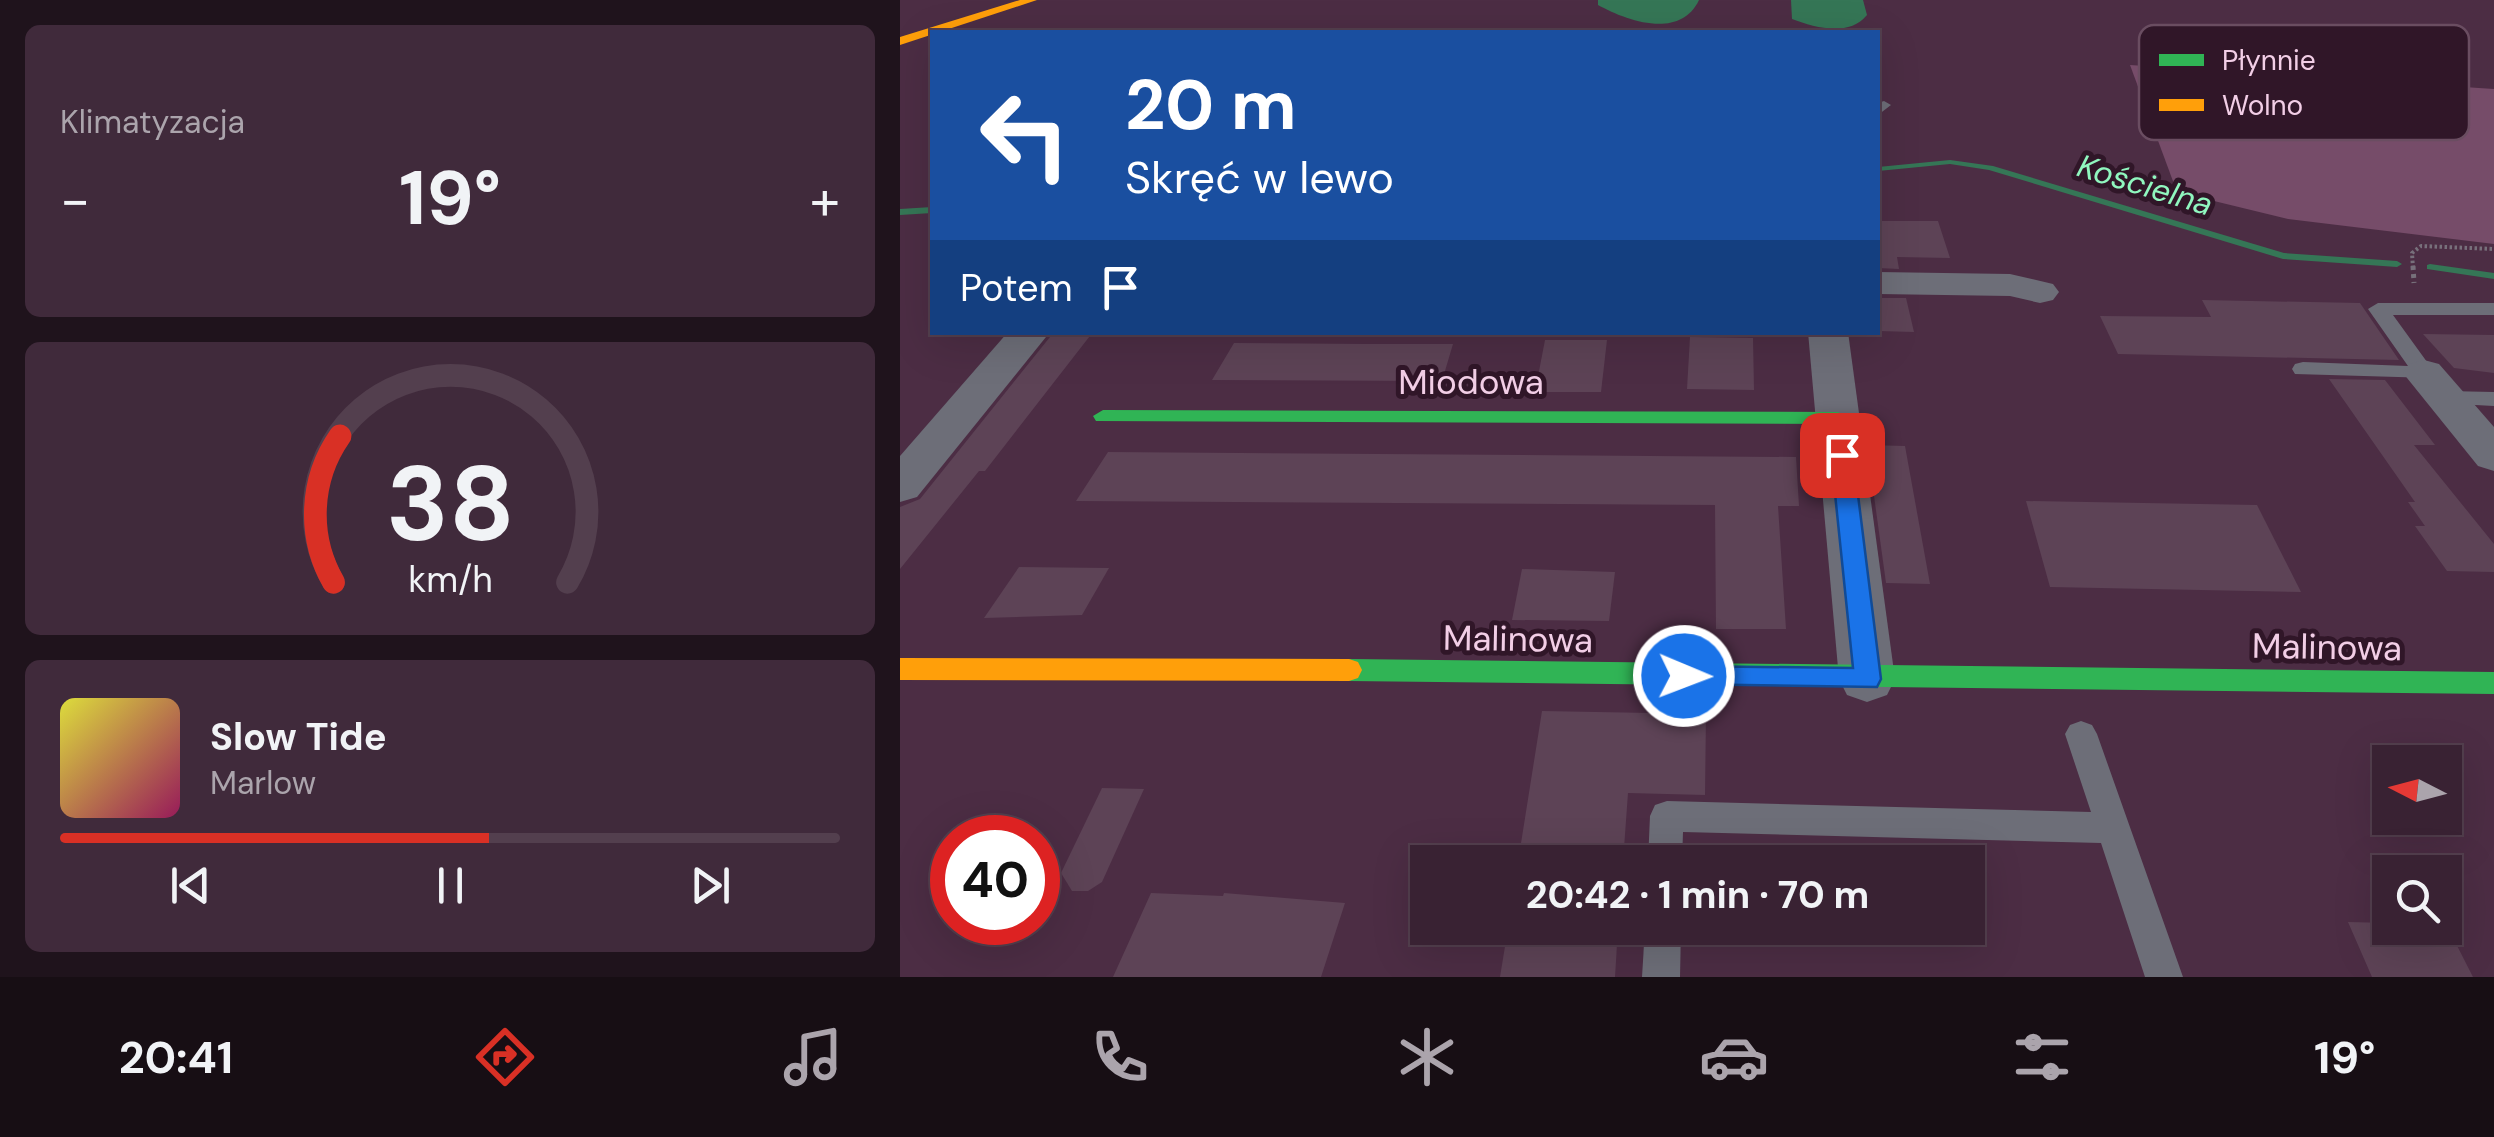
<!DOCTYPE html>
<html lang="pl">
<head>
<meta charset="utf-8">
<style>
  body { margin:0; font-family:"DM Sans",sans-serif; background:#402a3b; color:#f1f3f6; height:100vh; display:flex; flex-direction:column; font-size:38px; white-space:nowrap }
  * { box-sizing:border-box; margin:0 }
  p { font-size:32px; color:#aba4ac }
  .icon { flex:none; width:55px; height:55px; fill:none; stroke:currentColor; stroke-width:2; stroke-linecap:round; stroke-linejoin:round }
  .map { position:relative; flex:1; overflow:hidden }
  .side { display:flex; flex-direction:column; gap:25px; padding:25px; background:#1f131c; width:900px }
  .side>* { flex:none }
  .hud { position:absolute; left:30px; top:30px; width:950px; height:305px; border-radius:0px; box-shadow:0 10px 40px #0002,0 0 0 2px #533f4e; background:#1a4fa0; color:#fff; overflow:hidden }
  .needle { width:65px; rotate:276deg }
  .buttons { position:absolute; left:1472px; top:745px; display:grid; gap:20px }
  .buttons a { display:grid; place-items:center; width:90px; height:90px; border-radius:0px; background:#392233; box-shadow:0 10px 40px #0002,0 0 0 2px #533f4e; font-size:50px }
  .speed { position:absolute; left:30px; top:815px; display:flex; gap:20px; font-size:50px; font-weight:700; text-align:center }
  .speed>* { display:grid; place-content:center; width:130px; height:130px; border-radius:50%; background:#392233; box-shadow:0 10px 40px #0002,0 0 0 2px #533f4e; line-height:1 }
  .speed .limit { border:15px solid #d22; background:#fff; color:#111 }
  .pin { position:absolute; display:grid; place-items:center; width:85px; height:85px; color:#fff; margin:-42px; border-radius:20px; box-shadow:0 5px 15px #0006 }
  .me { position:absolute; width:110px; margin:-55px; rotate:91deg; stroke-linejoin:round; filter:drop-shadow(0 0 8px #0008) }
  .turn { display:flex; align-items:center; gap:35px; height:210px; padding:0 30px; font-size:45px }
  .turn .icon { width:130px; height:130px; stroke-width:2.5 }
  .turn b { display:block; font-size:70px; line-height:85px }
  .then { display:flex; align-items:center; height:95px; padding:0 30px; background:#0003; gap:20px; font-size:38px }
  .big { font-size:75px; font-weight:700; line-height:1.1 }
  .side .widget { flex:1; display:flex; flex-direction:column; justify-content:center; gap:15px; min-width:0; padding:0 35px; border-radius:15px; background:#402a3b }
  .side .dial { align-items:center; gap:0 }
  .dial svg { height:260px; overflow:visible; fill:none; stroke:#533f4e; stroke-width:7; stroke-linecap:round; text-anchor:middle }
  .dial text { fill:#f1f3f6; stroke:none }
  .song { display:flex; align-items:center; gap:30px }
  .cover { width:120px; height:120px; border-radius:15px; background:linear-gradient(135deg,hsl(60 70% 55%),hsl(330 70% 35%)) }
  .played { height:10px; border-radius:5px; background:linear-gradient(90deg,#d93025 55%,#533f4e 55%) }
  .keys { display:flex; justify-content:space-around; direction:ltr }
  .heat { display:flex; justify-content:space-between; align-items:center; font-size:55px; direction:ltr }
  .trip { position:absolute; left:510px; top:845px; width:575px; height:100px; border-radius:0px; background:#392233; box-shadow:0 10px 40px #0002,0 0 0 2px #533f4e; font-weight:700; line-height:100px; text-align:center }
  .tabs { display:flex; height:160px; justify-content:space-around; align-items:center; background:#170e14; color:#aba4ac }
  .tabs .icon { width:70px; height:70px }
  .tabs .current { color:#d93025 }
  .tabs b { font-size:45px; color:#f1f3f6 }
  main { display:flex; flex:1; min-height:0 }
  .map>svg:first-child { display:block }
  .green { fill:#764c69 }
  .water { fill:#357656 }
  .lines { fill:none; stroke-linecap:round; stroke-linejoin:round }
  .stream { fill:#357656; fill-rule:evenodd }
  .building { fill:#5d4356 }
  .path-far1 { stroke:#77707b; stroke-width:4; stroke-dasharray:2.5 2.5; stroke-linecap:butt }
  .path { stroke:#77707b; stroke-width:5; stroke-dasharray:4 4; stroke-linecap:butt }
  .lane { fill:#6d6e78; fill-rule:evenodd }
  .street { fill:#6d6e78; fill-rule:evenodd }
  .fast { fill:#30b455; fill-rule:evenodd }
  .slow { fill:#ff9f0a; fill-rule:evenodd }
  .route { fill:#1a73e8; stroke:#114b97; stroke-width:2.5 }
  .labels { text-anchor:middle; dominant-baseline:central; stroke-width:10; stroke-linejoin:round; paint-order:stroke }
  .far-water-label { font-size:32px; font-style:italic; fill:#90f7bf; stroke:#301628 }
  .street-label { font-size:35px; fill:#f2cee6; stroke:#301628 }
  .key { fill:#301628; stroke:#6a4d61; stroke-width:2.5 }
  .key-label { font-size:28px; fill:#f2cee6 }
</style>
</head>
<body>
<main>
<section class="side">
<div class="widget"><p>Klimatyzacja</p>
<div class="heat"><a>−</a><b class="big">19°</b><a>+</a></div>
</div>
<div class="widget dial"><svg viewBox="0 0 100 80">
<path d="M14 69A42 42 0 1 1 86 69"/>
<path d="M14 69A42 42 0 0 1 16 24" stroke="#d93025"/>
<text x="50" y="56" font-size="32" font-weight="700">38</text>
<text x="50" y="72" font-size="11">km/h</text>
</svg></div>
<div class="widget">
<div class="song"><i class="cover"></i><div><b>Slow Tide</b><p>Marlow</p></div></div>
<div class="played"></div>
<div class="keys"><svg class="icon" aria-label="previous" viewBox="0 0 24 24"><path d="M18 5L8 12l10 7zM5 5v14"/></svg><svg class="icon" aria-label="pause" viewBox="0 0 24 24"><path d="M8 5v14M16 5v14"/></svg><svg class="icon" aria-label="next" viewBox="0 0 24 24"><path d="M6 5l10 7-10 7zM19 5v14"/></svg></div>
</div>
</section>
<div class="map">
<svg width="1594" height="977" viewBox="0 0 1594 977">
  <rect width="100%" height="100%" fill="#4c2d44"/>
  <path class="green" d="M 1230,65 L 1594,89 L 1594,244 L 1388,219 L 1277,192 Z"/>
  <g class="water">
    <path d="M 698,0 L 799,0 C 780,40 727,21 698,5 Z"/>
    <path d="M 891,0 L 963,0 L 967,15 C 949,37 916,28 892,19 Z"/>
  </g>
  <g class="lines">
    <g class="stream">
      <path d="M 1050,160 L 1093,166 L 1384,253 L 1497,261 L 1502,264 L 1497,267 L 1383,259 L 1089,170 L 1050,164 L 978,171 L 978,167 Z"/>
      <path d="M 32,207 L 32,213 L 0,215 L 0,209 Z"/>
      <path d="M 1530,264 L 1594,273 L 1594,279 L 1527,269 L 1527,265 Z"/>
    </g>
  </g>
  <g class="building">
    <path d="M 978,221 L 1038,221 L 1050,258 L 997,257 L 999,269 L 978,268 Z"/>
    <path d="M 978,298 L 1006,298 L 1014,332 L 978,331 Z"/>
    <path d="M 1302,300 L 1460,303 L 1499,360 L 1218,354 L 1200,316 L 1311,317 Z"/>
    <path d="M 154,332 L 193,332 L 85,471 L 79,471 L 0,569 L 0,507 L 20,499 Z"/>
    <path d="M 1523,334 L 1594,335 L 1594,373 L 1554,368 Z"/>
    <path d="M 790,337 L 853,338 L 854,390 L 787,389 Z"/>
    <path d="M 645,340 L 707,340 L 701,392 L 635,392 Z"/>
    <path d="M 334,343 L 466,344 L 553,344 L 542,381 L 312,380 Z"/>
    <path d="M 1429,379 L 1485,380 L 1535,445 L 1514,445 L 1594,544 L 1594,572 L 1547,571 L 1515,526 L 1525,526 L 1508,502 L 1515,502 Z"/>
    <path d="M 967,445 L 1005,446 L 1030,584 L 986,583 Z"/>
    <path d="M 208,452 L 896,457 L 899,506 L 878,506 L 886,629 L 816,629 L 815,505 L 176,501 Z"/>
    <path d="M 1126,501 L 1357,505 L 1401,592 L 1150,587 Z"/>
    <path d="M 119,567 L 209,568 L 182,615 L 84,618 Z"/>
    <path d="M 622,569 L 715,572 L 709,621 L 612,620 Z"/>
    <path d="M 642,711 L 806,714 L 805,795 L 728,793 L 723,862 L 618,862 Z"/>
    <path d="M 202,788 L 244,789 L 202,882 L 188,891 L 172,891 L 161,873 Z"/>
    <path d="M 251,893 L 323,896 L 324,893 L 445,903 L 421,977 L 213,977 Z"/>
    <path d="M 1448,922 L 1490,923 L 1490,928 L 1545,928 L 1546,924 L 1573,977 L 1472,977 Z"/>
    <path d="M 608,928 L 718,928 L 715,977 L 600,977 Z"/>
  </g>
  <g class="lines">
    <path class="path-far1" d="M 1513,268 L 1512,253 L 1521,246 L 1594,249"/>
    <path class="path" d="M 1513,266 L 1514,283"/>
    <g class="lane">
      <path d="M 984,101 L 991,105 L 978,115 L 978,103 Z"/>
      <path d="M 1478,303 L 1594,303 L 1594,315 L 1493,315 L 1535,373 L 1532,378 L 1395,374 L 1392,369 L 1395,364 L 1403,362 L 1508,366 L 1468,309 Z"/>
      <path d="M 1546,391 L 1594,392 L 1594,406 L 1538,403 L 1535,398 Z"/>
      <path d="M 1181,721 L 1192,725 L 1197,734 L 1283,977 L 1245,977 L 1201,843 L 783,832 L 782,862 L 748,862 L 750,816 L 755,805 L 767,801 L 1191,812 L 1165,734 L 1170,725 Z"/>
      <path d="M 745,928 L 781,928 L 780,977 L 742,977 Z"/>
    </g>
    <g class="street">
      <path d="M 978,272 L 1110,274 L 1153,284 L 1159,292 L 1153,300 L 1140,303 L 1110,296 L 978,294 Z"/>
      <path d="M 108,332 L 150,332 L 17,497 L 0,502 L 0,456 Z"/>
      <path d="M 908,332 L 948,332 L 995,679 L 987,695 L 967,702 L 947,695 L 939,679 Z"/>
      <path d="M 1524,360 L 1539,364 L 1594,427 L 1594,471 L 1578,466 L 1503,373 L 1509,364 Z"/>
    </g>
    <g class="fast">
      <path d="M 203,410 L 938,412 L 948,418 L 938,424 L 196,421 L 193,416 Z"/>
      <path d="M 449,659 L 1594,672 L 1594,694 L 449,681 L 440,678 L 436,670 L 440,662 Z"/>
    </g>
    <g class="slow">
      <path d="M 120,0 L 137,0 L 0,45 L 0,37 Z"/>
      <path d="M 0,658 L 449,659 L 458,662 L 462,670 L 458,678 L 449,681 L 0,680 Z"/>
    </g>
  </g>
  <path class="route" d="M 942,448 L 953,455 L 981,679 L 977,687 L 774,684 L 770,676 L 774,669 L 784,666 L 953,668 L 931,455 Z"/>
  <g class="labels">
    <g class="far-water-label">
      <text transform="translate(1245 185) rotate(17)">Kościelna</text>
    </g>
    <g class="street-label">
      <text x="571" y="382">Miodowa</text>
      <text transform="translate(618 639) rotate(1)">Malinowa</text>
      <text transform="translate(1427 647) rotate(1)">Malinowa</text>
    </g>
  </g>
  <rect x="1239" y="25" width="330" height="115" rx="15" class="key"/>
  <rect x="1259" y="54" width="45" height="12" fill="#30b455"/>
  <rect x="1259" y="99" width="45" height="12" fill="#ff9f0a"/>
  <g class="key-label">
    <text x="1322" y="70">Płynnie</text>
    <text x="1322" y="115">Wolno</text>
  </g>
</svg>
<div class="buttons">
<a><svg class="needle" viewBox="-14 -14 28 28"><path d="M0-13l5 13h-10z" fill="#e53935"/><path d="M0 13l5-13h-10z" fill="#aba4ac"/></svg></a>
<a><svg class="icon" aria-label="search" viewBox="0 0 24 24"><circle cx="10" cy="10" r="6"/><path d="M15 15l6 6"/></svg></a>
</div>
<div class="speed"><div class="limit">40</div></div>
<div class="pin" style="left:942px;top:455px;background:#d93025"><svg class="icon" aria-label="arrive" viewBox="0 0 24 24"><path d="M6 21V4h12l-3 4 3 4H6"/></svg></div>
<svg class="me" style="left:784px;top:676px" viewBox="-20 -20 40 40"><circle r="17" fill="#1a73e8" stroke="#fff" stroke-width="3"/><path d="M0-11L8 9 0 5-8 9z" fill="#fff"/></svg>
<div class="trip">20:42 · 1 min · 70 m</div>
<div class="hud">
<div class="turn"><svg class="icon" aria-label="left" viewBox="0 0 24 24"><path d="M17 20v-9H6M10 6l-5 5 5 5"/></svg><div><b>20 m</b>Skręć w lewo</div></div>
<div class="then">Potem<svg class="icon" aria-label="arrive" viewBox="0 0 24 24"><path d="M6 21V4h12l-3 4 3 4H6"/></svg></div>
</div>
</div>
</main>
<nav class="tabs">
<b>20:41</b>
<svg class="icon current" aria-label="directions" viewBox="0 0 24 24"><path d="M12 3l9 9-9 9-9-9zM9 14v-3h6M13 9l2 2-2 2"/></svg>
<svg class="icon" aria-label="music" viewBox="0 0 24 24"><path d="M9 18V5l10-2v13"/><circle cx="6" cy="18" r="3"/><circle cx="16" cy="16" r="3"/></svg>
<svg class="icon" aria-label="phone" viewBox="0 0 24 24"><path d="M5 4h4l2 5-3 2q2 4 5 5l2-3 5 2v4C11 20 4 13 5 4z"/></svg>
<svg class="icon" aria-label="climate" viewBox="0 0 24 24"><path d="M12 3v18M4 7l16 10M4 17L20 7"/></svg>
<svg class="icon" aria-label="car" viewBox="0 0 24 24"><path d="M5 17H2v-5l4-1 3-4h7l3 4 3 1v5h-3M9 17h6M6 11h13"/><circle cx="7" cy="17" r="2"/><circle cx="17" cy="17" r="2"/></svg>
<svg class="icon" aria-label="filters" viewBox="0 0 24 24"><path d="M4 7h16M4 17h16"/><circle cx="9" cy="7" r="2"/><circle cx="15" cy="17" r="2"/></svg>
<b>19°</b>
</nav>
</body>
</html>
